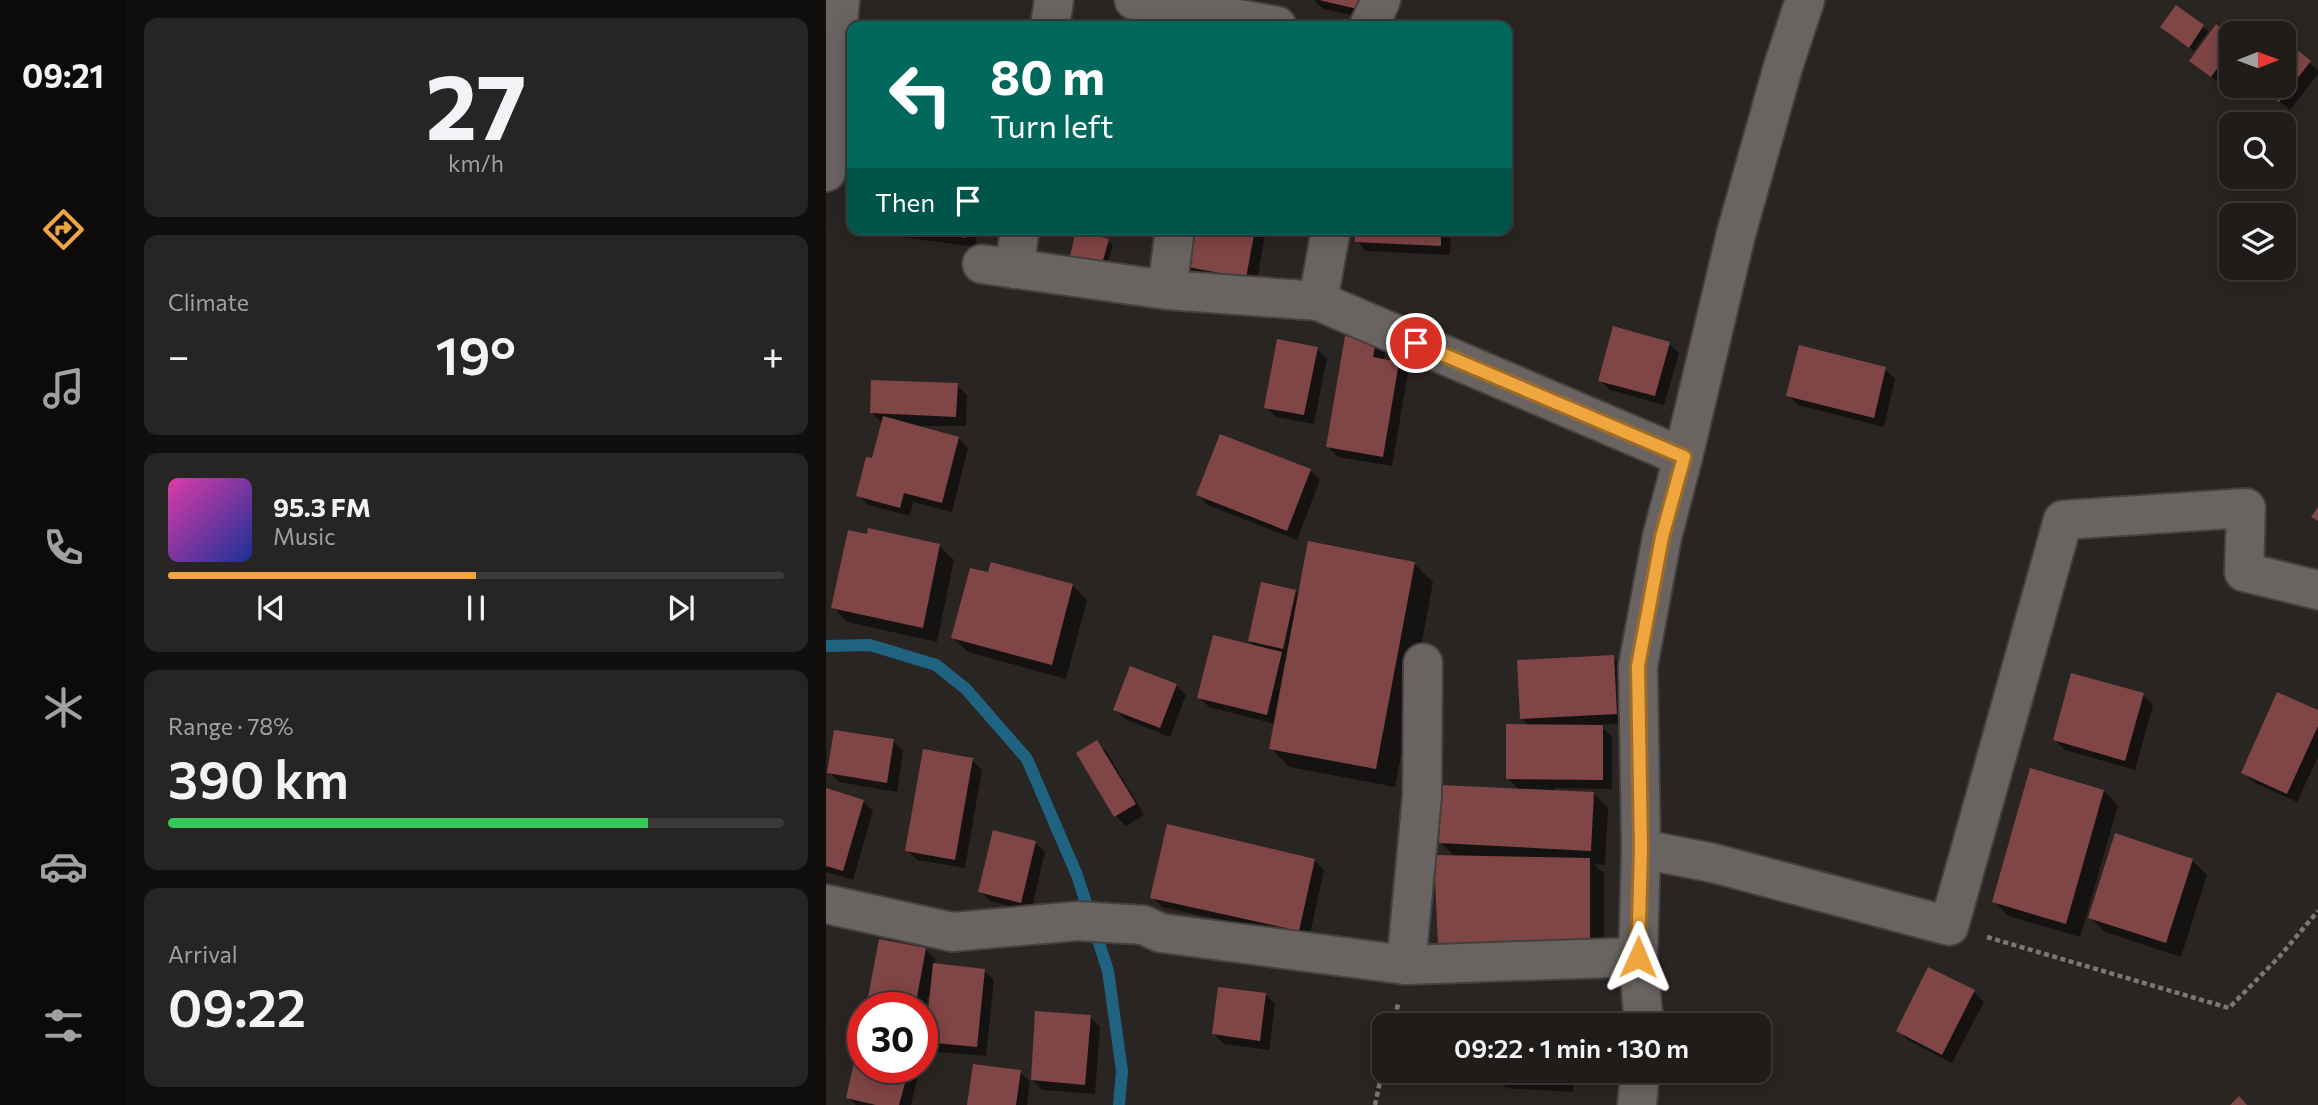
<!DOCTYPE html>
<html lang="en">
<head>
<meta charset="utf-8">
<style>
  body { margin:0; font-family:Commissioner,sans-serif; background:#272523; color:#f1f3f6; height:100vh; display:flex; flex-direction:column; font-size:26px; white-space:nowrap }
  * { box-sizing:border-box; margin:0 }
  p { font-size:23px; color:#a1a1a2 }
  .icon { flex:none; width:38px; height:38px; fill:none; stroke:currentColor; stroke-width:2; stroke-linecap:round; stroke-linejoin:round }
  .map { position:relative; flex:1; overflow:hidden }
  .drawer { display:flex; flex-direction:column; gap:18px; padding:18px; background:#110f0e; width:700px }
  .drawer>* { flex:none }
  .top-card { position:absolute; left:21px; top:21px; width:665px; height:214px; border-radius:14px; box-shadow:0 4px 18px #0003,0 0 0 2px #3c3a39; background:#00695c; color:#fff; overflow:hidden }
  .needle { width:46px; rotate:89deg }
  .fabs { position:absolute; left:1393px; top:21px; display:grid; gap:14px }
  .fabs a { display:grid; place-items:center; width:77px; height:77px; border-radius:14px; background:#1f1c1a; box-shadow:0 4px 18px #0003,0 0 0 2px #3c3a39; font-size:35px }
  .speed { position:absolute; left:21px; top:992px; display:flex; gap:14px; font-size:35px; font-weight:700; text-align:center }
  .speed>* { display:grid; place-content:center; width:91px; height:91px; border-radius:50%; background:#1f1c1a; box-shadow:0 4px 18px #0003,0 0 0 2px #3c3a39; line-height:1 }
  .speed .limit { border:10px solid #d22; background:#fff; color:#111 }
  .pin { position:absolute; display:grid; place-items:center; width:60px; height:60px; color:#fff; margin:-30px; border:4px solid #fff; border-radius:50%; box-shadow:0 2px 7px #0007 }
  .me { position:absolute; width:77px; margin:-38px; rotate:1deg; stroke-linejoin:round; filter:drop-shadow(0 0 5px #0008) }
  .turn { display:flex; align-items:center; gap:24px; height:147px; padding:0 28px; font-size:32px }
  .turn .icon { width:91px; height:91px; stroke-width:2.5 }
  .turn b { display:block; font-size:49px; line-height:60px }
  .then { display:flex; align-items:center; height:66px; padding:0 28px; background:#0003; gap:14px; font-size:26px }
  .big { font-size:52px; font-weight:600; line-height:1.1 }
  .drawer .widget { flex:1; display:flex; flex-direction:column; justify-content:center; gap:10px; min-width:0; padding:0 24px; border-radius:14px; background:#272523 }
  .drawer .dial { align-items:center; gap:0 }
  .dial b { font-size:91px; line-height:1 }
  .song { display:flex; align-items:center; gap:21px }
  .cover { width:84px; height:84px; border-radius:10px; background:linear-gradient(135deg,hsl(320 70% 55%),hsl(230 70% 35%)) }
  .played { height:7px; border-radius:4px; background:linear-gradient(90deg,#f0a63e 50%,#3c3a39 50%) }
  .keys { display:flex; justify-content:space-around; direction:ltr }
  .heat { display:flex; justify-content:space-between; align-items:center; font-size:38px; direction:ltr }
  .charge { height:10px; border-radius:5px; background:linear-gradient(90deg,#34c759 78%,#3c3a39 0) }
  .trip { position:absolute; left:546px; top:1013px; width:399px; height:70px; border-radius:14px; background:#1f1c1a; box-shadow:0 4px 18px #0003,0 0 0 2px #3c3a39; font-weight:600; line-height:70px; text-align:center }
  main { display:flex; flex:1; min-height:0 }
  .dock { display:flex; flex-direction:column; width:126px; justify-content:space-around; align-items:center; background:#0c0b0a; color:#a1a1a2 }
  .dock .icon { width:49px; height:49px }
  .dock .on { color:#f0a63e }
  .dock b { font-size:32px; color:#f1f3f6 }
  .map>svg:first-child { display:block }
  .shadow { fill:#0007 }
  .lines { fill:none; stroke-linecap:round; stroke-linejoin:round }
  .stream { stroke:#206380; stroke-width:12 }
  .building { fill:#804545 }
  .minor-casing { stroke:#43403f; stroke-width:42 }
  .path { stroke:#7b7876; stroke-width:4.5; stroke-dasharray:5 3.5; stroke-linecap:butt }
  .minor { stroke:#696462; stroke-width:38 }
  .route-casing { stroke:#9c6c28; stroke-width:18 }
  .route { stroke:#f0a63e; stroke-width:12 }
</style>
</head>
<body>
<main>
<nav class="dock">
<b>09:21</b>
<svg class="icon on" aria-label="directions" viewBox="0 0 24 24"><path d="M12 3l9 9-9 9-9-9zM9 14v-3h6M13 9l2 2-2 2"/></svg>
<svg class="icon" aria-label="music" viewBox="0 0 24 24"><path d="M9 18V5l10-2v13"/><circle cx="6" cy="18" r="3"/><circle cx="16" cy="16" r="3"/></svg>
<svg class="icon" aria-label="phone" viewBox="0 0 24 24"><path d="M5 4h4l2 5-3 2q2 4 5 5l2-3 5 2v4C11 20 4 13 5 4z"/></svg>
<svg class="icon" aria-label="climate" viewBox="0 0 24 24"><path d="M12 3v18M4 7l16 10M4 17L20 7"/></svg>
<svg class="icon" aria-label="car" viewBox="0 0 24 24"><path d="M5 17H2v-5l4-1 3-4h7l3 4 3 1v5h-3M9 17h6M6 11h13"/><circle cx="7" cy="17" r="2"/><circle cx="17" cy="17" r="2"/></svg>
<svg class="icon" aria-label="filters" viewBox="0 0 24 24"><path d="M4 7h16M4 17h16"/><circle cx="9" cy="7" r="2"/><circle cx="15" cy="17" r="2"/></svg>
</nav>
<section class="drawer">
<div class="widget dial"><b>27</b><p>km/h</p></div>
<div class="widget"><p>Climate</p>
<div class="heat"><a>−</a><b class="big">19°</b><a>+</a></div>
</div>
<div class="widget">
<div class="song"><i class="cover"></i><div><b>95.3 FM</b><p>Music</p></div></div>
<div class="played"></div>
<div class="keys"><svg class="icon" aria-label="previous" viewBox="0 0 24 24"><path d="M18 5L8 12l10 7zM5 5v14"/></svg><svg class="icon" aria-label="pause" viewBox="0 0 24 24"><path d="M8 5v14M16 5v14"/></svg><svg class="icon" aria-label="next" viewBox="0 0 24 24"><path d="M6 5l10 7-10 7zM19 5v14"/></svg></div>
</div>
<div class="widget"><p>Range · 78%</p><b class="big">390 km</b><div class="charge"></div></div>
<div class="widget"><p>Arrival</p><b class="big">09:22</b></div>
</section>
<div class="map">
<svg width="1492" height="1105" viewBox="0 0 1492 1105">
  <rect width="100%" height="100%" fill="#292523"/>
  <g class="shadow">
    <path d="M 488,0 L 554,0 L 549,20 L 497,9 Z"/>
    <path d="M 1350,7 L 1382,31 L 1368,51 L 1340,32 Z"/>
    <path d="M 1391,26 L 1405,37 L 1405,60 L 1390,81 L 1369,65 Z"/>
    <path d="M 1458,41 L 1492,70 L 1492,74 L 1464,110 L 1434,86 L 1458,86 Z"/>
    <path d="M 62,229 L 152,229 L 149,247 L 69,236 Z"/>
    <path d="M 359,229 L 440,229 L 430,287 L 362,274 Z"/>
    <path d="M 531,229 L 625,229 L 624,255 L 540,251 L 531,241 Z"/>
    <path d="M 282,241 L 287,245 L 280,267 L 251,260 L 246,255 Z"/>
    <path d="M 549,343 L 559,353 L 558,361 L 572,363 L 582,373 L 566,466 L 512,457 L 502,447 Z"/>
    <path d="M 843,344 L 853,353 L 838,405 L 784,390 L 774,380 Z"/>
    <path d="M 491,349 L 501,358 L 488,424 L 450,417 L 440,407 Z"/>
    <path d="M 1059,369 L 1069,379 L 1058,427 L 972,405 L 962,395 Z"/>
    <path d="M 131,385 L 141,395 L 140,426 L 86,426 L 133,438 L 142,448 L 126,512 L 87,502 L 84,516 L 42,505 L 32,495 L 47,460 L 56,423 L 46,413 Z"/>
    <path d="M 484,471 L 494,480 L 471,540 L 382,505 L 372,495 Z"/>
    <path d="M 113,546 L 128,560 L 111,642 L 21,622 L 7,607 Z"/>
    <path d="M 588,564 L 607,582 L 569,787 L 463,767 L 445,748 L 449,724 L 383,707 L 373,697 L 431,648 L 424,641 L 469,591 L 474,595 Z"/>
    <path d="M 246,585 L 261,600 L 240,679 L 142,652 L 127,638 Z"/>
    <path d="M 787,657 L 797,667 L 800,723 L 774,725 L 786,737 L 786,789 L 728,788 L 728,792 L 767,793 L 782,808 L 779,865 L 768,864 L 778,874 L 778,957 L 629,857 L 615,843 L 693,790 L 682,778 L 703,726 L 696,719 Z"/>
    <path d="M 350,685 L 360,695 L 344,737 L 299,719 L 289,710 Z"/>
    <path d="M 1452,694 L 1492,712 L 1492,757 L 1471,802 L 1427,782 L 1417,772 Z"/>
    <path d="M 1317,695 L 1327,705 L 1309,770 L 1239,750 L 1229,740 Z"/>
    <path d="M 67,741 L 77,751 L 71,792 L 13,782 L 3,772 Z"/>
    <path d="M 271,743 L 281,752 L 318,815 L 300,826 L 290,816 L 252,754 Z"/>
    <path d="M 146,760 L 156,770 L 139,868 L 91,860 L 81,850 Z"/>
    <path d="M 0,790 L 37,801 L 47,811 L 27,880 L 0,872 Z"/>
    <path d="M 1278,791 L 1292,806 L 1254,937 L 1182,916 L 1168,901 Z"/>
    <path d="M 209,843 L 219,852 L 205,912 L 164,901 L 154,891 Z"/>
    <path d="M 488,860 L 498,870 L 483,939 L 336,907 L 326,897 Z"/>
    <path d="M 1366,860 L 1381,875 L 1355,957 L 1279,932 L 1264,917 Z"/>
    <path d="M 99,949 L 109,959 L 108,965 L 158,970 L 168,980 L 160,1056 L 110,1052 L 100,1042 L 105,997 L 102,997 L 96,1030 L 96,1008 L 42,1008 Z"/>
    <path d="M 1148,992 L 1158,1002 L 1126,1063 L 1082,1040 L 1072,1030 Z"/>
    <path d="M 439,994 L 449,1004 L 443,1050 L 398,1044 L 388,1034 Z"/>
    <path d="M 264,1017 L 274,1027 L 269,1094 L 216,1090 L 206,1080 Z"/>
    <path d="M 37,1068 L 94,1068 L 85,1105 L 30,1105 L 22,1097 Z"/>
    <path d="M 670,1071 L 748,1071 L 747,1092 L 680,1088 L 670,1078 Z"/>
    <path d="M 194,1072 L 204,1082 L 201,1105 L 143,1105 Z"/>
  </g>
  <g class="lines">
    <path class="stream" d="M 0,646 L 44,645 L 110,665 L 140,689 L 201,759 L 251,875 L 282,971 L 296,1071 L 293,1105"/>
  </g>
  <g class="building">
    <path d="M 493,0 L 542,0 L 540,11 Z"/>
    <path d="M 1350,5 L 1378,25 L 1363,48 L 1334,27 Z"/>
    <path d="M 1390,24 L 1405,35 L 1405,50 L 1385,77 L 1363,61 Z"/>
    <path d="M 1442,26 L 1451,33 L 1436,33 Z"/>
    <path d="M 1458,39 L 1485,61 L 1453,102 L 1433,86 L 1458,86 Z"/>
    <path d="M 87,229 L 141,229 L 140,238 Z"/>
    <path d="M 357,229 L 429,229 L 420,278 L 351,265 Z"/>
    <path d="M 529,229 L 615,229 L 615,246 L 529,242 Z"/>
    <path d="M 250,231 L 283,239 L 276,264 L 244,256 Z"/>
    <path d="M 787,326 L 844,342 L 829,396 L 772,381 Z"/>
    <path d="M 519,336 L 550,341 L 547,357 L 573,362 L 557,457 L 500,447 Z"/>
    <path d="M 451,339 L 492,347 L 478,415 L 438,408 Z"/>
    <path d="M 973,345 L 1060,367 L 1048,418 L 960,396 Z"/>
    <path d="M 45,380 L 132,383 L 130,417 L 44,413 Z"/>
    <path d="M 57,416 L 133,437 L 116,503 L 78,493 L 74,508 L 30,496 L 40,457 L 46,458 Z"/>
    <path d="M 394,434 L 485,469 L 461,531 L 370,495 Z"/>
    <path d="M 1492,507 L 1492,521 L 1485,517 Z"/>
    <path d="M 42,528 L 114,544 L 97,628 L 5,608 L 22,530 L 41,534 Z"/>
    <path d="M 482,541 L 589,562 L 550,769 L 443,749 Z"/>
    <path d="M 165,562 L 247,584 L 226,665 L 125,638 L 144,568 L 162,572 Z"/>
    <path d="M 435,582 L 470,590 L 457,649 L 422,641 Z"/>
    <path d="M 387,635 L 456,652 L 441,715 L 371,698 Z"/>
    <path d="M 788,655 L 791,714 L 694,719 L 691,660 Z"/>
    <path d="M 304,666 L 351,684 L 334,728 L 287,710 Z"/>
    <path d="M 1245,673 L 1318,693 L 1299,761 L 1227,740 Z"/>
    <path d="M 1451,692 L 1492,710 L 1492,726 L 1461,794 L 1415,773 Z"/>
    <path d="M 680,724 L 777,725 L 777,780 L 680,779 Z"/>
    <path d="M 8,730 L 68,739 L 61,783 L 1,773 Z"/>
    <path d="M 271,740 L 310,804 L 288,817 L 250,753 Z"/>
    <path d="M 97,749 L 147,758 L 129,860 L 79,851 Z"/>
    <path d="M 1204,768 L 1278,790 L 1240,924 L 1166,902 Z"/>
    <path d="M 615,785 L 768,792 L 765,851 L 613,843 Z"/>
    <path d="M 0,788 L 38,800 L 17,871 L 0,866 Z"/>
    <path d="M 341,824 L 489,859 L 473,931 L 324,898 Z"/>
    <path d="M 167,830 L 210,841 L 195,903 L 152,892 Z"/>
    <path d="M 1289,833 L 1367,859 L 1340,943 L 1262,918 Z"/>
    <path d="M 608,855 L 764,858 L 764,943 L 612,945 Z"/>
    <path d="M 53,939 L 100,948 L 89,1008 L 40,1008 Z"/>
    <path d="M 107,963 L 159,969 L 151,1047 L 99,1042 Z"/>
    <path d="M 1102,967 L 1149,990 L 1116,1055 L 1070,1031 Z"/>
    <path d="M 392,987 L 440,993 L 434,1041 L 386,1034 Z"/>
    <path d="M 209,1011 L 265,1015 L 259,1085 L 205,1080 Z"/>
    <path d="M 672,1018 L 741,1022 L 741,1026 L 672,1026 Z"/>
    <path d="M 33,1040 L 37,1041 L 37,1068 L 83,1068 L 73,1105 L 50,1105 L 20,1098 Z"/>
    <path d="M 147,1064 L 195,1070 L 190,1105 L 141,1105 Z"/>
    <path d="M 668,1071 L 738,1071 L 737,1083 L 668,1079 Z"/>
    <path d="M 1413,1096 L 1421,1105 L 1404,1105 Z"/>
  </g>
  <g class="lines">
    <defs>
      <g id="minor">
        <path d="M 308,0 L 451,26"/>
        <path d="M 224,26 L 228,0"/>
        <path d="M 543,26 L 555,0"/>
        <path d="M 0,172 L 14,0"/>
        <path d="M 156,264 L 341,290 L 492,301 L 857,457"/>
        <path d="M 188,269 L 194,229"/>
        <path d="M 341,290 L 349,229"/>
        <path d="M 492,301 L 505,229"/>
        <path d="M 815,849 L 887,863 L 1123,926 L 1237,520 L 1420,508 L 1418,572 L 1492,590"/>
        <path d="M 0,904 L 126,932 L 252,921 L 317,925 L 335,933 L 580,965 L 812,957"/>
        <path d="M 580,965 L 596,796 L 597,663"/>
        <path d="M 818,1026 L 812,957 L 815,849 L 812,666 L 836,537 L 857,457 L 910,234 L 957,67 L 979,0"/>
        <path d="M 811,1105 L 814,1071"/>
      </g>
    </defs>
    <use href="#minor" class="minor-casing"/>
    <g class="path">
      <path d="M 1161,937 L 1403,1008 L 1453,957 L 1492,911"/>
      <path d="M 567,1026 L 572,1004"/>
      <path d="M 549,1105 L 558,1063"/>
    </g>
    <use href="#minor" class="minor"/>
  </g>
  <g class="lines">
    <defs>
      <path id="route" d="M 590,343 L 858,457 L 836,537 L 812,666 L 815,849 L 812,957"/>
    </defs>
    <use href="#route" class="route-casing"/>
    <use href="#route" class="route"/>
  </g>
</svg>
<div class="fabs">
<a><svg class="needle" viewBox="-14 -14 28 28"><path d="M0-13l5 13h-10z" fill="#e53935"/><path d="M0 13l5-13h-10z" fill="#a1a1a2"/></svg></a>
<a><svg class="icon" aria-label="search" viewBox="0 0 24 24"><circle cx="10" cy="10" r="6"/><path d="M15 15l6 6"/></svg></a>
<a><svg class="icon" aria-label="layers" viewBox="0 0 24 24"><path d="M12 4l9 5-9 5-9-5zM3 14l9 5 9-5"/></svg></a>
</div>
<div class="speed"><div class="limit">30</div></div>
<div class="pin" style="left:590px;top:343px;background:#d93025"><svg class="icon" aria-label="arrive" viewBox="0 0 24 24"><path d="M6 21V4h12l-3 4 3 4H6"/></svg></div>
<svg class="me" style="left:812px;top:957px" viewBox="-20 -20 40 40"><path d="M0-17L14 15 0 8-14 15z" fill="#f0a63e" stroke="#fff" stroke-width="4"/></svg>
<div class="trip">09:22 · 1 min · 130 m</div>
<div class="top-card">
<div class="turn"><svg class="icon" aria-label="left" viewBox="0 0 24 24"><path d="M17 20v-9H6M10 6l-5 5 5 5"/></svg><div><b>80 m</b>Turn left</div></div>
<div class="then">Then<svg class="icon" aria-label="arrive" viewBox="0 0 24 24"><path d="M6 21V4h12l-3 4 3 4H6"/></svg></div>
</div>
</div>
</main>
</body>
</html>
